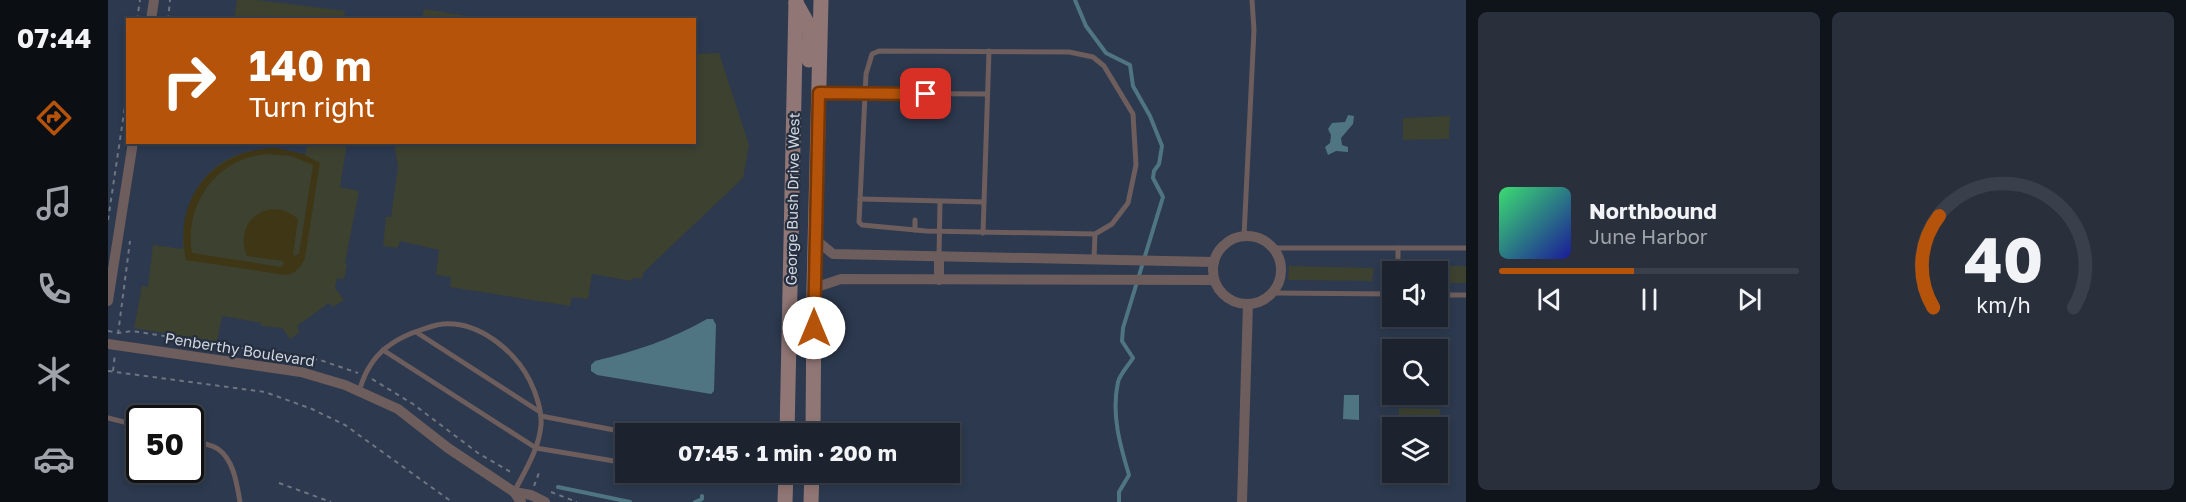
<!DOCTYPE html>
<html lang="en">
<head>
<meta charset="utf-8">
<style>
  body { margin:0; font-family:"Golos Text",sans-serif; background:#292f3b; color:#f1f3f6; height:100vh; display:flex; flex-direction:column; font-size:22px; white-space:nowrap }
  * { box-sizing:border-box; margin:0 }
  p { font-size:20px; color:#a0a4aa }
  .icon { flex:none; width:33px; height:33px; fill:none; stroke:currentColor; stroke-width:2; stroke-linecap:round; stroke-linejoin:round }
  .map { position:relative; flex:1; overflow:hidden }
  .side { display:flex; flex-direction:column; gap:12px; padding:12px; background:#0f131a; width:720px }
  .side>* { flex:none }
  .top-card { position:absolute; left:18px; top:18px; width:570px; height:126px; border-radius:0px; box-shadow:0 3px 9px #0003,0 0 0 2px #3a404b; background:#b45309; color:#fff; overflow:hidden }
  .fabs { position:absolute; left:1274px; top:261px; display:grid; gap:12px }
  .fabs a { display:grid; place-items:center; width:66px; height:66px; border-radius:0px; background:#1c232f; box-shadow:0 3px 9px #0003,0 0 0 2px #3a404b; font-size:30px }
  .speed { position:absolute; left:18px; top:405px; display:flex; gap:12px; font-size:30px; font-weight:700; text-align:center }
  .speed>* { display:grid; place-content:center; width:78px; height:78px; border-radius:50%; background:#1c232f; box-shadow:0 3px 9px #0003,0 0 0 2px #3a404b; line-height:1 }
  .speed .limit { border:3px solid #111; border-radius:9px; background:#fff; color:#111 }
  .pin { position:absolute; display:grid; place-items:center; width:51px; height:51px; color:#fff; margin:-26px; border-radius:12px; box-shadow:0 3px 9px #0006 }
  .me { position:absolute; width:66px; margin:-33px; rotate:0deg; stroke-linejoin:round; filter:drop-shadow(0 0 4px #0008) }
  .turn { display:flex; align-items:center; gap:21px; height:126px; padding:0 24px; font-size:27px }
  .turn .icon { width:78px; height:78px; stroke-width:2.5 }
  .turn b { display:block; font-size:42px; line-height:51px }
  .side .card { flex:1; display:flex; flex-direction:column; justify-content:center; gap:9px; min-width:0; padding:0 21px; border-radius:9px; background:#292f3b }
  .side .dial { align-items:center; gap:0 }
  .dial svg { height:156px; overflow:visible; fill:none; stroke:#3a404b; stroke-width:7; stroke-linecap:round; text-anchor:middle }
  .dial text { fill:#f1f3f6; stroke:none }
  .song { display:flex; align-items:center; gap:18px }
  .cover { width:72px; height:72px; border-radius:9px; background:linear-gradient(135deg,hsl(140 70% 55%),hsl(240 70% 35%)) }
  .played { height:6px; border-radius:3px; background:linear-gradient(90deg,#b45309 45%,#3a404b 45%) }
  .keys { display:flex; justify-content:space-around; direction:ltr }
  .side .tiles { flex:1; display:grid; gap:12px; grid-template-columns:repeat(2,1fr) }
  .trip { position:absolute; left:507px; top:423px; width:345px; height:60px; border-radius:0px; background:#1c232f; box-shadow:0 3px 9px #0003,0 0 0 2px #3a404b; font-weight:700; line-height:60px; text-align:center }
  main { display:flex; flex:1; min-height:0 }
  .tab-bar { display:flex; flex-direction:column; width:108px; justify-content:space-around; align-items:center; background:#0b0e13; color:#a0a4aa }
  .tab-bar .icon { width:42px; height:42px }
  .tab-bar .on { color:#b45309 }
  .tab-bar b { font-size:27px; color:#f1f3f6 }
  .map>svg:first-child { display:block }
  .built { fill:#2c394e; fill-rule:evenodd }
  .green { fill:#3d4130 }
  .sand { fill:#3f3616; fill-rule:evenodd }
  .water { fill:#4f7582 }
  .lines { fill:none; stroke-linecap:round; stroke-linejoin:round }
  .stream { stroke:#4f7582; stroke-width:4 }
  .path { stroke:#6d7582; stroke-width:2; stroke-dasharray:4.5 4.5; stroke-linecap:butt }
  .service { stroke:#6d5d5c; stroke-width:5 }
  .minor { stroke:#6d5d5c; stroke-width:10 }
  .secondary { stroke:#907675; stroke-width:15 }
  .route-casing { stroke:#753606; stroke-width:15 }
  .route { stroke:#b45309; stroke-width:10 }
  .labels { text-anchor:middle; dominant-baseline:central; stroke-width:4.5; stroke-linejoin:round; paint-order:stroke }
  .street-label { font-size:15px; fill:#d0d7e1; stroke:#262f3f }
</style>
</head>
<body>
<main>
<nav class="tab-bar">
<b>07:44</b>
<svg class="icon on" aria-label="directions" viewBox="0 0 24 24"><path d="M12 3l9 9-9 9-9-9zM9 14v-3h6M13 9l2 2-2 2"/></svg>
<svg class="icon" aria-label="music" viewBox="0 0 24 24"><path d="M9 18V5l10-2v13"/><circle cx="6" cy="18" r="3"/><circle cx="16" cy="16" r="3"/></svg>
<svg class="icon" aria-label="phone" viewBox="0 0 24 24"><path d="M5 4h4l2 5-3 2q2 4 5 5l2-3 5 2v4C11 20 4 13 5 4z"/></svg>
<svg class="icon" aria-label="climate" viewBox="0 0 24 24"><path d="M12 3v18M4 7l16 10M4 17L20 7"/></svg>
<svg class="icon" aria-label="car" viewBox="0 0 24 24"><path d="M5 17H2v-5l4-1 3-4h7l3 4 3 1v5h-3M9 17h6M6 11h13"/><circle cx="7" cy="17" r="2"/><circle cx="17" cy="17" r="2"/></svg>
</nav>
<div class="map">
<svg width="1358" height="502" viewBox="0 0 1358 502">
  <rect width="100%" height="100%" fill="#262f3f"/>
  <path class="built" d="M 0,0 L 1358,0 L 1358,502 L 0,502 ZM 20,20 L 586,20 L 586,142 L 20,142 ZM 1284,272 L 1329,272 L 1329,316 L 1284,316 ZM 1284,350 L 1329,350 L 1329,394 L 1284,394 ZM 32,418 L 82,418 L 82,470 L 32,470 ZM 1284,428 L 1329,428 L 1329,472 L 1284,472 ZM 518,434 L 842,434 L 842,472 L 518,472 Z"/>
  <g class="green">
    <path d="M 129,0 L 149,0 L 237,11 L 236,19 L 126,19 Z"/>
    <path d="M 316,9 L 378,19 L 314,19 Z"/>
    <path d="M 611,53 L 641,145 L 635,178 L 535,273 L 534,279 L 525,278 L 524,281 L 484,274 L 480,299 L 464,297 L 462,306 L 342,287 L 343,277 L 328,275 L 331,250 L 292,241 L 290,248 L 275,246 L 278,217 L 283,217 L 290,167 L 286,143 L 586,142 L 587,54 Z"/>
    <path d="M 1342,116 L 1341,139 L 1295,140 L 1295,118 Z"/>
    <path d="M 200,143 L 239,143 L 232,187 L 251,191 L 237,263 L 239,264 L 236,279 L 229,278 L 227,288 L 236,300 L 225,307 L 221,303 L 189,326 L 192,332 L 182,339 L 174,328 L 153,326 L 153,323 L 114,316 L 109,342 L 26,328 L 34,286 L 40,287 L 45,245 L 75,249 C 73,176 126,133 197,155 Z"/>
    <path d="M 1181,266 L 1266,268 L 1264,281 L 1180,280 Z"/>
    <path d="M 1302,266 L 1358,266 L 1358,283 L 1329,283 L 1329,272 L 1303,271 Z"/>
    <path d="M 1291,408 L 1332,409 L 1331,431 L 1329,431 L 1329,428 L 1290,427 Z"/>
  </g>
  <path class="sand" d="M 168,148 L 195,154 L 212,163 L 197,257 C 194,267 187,274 177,275 L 78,260 C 64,198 106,149 168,148 ZM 160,154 L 183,156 L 205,165 L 191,254 L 186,256 L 185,254 L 190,219 C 162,194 124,221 139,256 L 175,261 L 176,263 L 173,267 L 84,253 C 76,204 109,157 160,154 Z"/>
  <g class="water">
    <path d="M 1240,115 L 1246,116 L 1245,124 L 1233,138 L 1234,145 L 1240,147 L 1240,152 L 1228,151 L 1220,155 L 1217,147 L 1222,143 L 1223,135 L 1220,129 L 1224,123 L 1237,122 Z"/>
    <path d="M 599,319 L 605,319 L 608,325 L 606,391 L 603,394 L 489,375 L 483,371 L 483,365 L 487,361 C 528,351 562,340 599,319 Z"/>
    <path d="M 1236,395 L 1251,395 L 1251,420 L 1235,419 Z"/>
  </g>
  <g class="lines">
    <g class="stream">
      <path d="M 967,0 L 978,26 L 998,53 L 1022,65 L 1025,86 L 1042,116 L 1054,146 L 1051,164 L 1046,171 L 1045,178 L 1055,197 L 1015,328 L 1014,341 L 1025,358 C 1020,366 1012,374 1010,382 C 1003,414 1012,445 1021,475 L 1011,492 L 1011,502"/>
      <path d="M 450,487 L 522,502"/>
      <path d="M 587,502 L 594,499 L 594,496"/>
    </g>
    <g class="path">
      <path d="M 29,20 L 32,0"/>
      <path d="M 60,20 L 62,0"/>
      <path d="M 0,220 L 20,86"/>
      <path d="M 0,331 L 10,333 L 24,331 L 212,360 L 250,373"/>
      <path d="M 10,334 L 22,241"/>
      <path d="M 0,371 L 157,392 L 204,409 L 237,425 L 344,502"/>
      <path d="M 5,371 L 7,354"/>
      <path d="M 264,379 L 305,404 L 370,453 L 406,474"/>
      <path d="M 171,483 L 223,502"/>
      <path d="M 426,486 L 432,470"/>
      <path d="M 443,492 L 469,502"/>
    </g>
    <g class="service">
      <path d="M 713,93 L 879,94"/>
      <path d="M 752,199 L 876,202"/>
      <path d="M 807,230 L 807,220"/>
      <path d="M 875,233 L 881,51"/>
      <path d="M 1136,236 L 1146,30 L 1144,0"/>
      <path d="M 1166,248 L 1358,248"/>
      <path d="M 831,256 L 832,202"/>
      <path d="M 986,259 L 987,234 L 1004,224 L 1020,203 L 1028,165 L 1025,114 L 996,66 L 985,57 L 961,52 L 771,51 L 764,54 L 758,74 L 751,222 L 754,225 L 818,231 L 987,234"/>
      <path d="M 1290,272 L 1290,248"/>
      <path d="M 1165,293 L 1284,294"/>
      <path d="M 1329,295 L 1358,295"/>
      <path d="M 308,332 L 432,412"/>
      <path d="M 275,350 L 428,448 L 518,463"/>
      <path d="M 251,391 C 254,382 257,373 262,366 C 272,349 287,340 304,333 C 314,330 324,325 335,324 C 371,321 407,351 422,381 C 428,393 434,411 433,425 C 431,449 417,471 406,492"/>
      <path d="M 433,416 L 527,434"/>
      <path d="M 0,418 L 32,426"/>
      <path d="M 82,440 C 91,443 103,444 110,449 C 126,460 129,485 132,502"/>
      <path d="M 571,472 L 590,476 L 599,472"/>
    </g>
    <g class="minor">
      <path d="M 43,20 L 46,0"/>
      <circle cx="1139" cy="270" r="34"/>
      <path d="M 707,239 L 725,254 L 1106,262"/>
      <path d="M 831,256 L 831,280"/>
      <path d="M 706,288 L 733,279 L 1106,280"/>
      <path d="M 0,301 L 25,142"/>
      <path d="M 0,344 L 193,372 L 237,385 L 290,409 L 340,448 L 406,492 L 413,502"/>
      <path d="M 406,492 L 423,495 L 437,502"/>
      <path d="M 1134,502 L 1140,304"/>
    </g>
    <g class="secondary">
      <path d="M 688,3 L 702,28 L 701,60"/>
      <path d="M 679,434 L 688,0"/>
      <path d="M 705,434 L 706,288 L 713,0"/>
      <path d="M 677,502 L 678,472"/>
      <path d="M 703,502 L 704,472"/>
    </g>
  </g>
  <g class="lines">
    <defs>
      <path id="route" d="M 706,328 L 711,93 L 818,94"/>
    </defs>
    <use href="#route" class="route-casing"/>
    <use href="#route" class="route"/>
  </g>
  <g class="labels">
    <g class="street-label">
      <text transform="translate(684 199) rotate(-89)">George Bush Drive West</text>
      <text transform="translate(132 349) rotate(9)">Penberthy Boulevard</text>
    </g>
  </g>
</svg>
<div class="fabs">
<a><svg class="icon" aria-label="sound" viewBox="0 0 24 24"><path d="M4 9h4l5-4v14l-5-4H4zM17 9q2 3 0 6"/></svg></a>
<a><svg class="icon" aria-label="search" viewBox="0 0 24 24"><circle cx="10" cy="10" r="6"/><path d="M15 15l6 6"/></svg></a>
<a><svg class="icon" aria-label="layers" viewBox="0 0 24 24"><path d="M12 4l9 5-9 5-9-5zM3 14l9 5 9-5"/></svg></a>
</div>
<div class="speed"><div class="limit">50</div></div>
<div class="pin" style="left:818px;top:94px;background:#d93025"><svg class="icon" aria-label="arrive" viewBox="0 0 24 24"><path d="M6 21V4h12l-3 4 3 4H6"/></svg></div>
<svg class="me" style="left:706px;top:328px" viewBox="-20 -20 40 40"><circle r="19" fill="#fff"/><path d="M0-13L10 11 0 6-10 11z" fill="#b45309"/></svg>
<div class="trip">07:45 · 1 min · 200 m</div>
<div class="top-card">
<div class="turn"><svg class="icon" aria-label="right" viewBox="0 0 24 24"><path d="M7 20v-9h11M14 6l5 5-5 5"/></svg><div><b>140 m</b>Turn right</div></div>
</div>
</div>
<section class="side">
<div class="tiles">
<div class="card">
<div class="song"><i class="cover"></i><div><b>Northbound</b><p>June Harbor</p></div></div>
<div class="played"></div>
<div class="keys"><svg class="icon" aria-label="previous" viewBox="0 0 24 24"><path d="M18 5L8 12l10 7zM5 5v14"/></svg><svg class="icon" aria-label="pause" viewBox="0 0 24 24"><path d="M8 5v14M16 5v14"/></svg><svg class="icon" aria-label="next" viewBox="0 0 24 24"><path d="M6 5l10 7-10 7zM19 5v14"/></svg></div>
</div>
<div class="card dial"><svg viewBox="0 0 100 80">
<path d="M14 69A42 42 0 1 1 86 69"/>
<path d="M14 69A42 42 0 0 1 17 22" stroke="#b45309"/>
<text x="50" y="56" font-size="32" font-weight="700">40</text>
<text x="50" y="72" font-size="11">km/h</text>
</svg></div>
</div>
</section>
</main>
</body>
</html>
